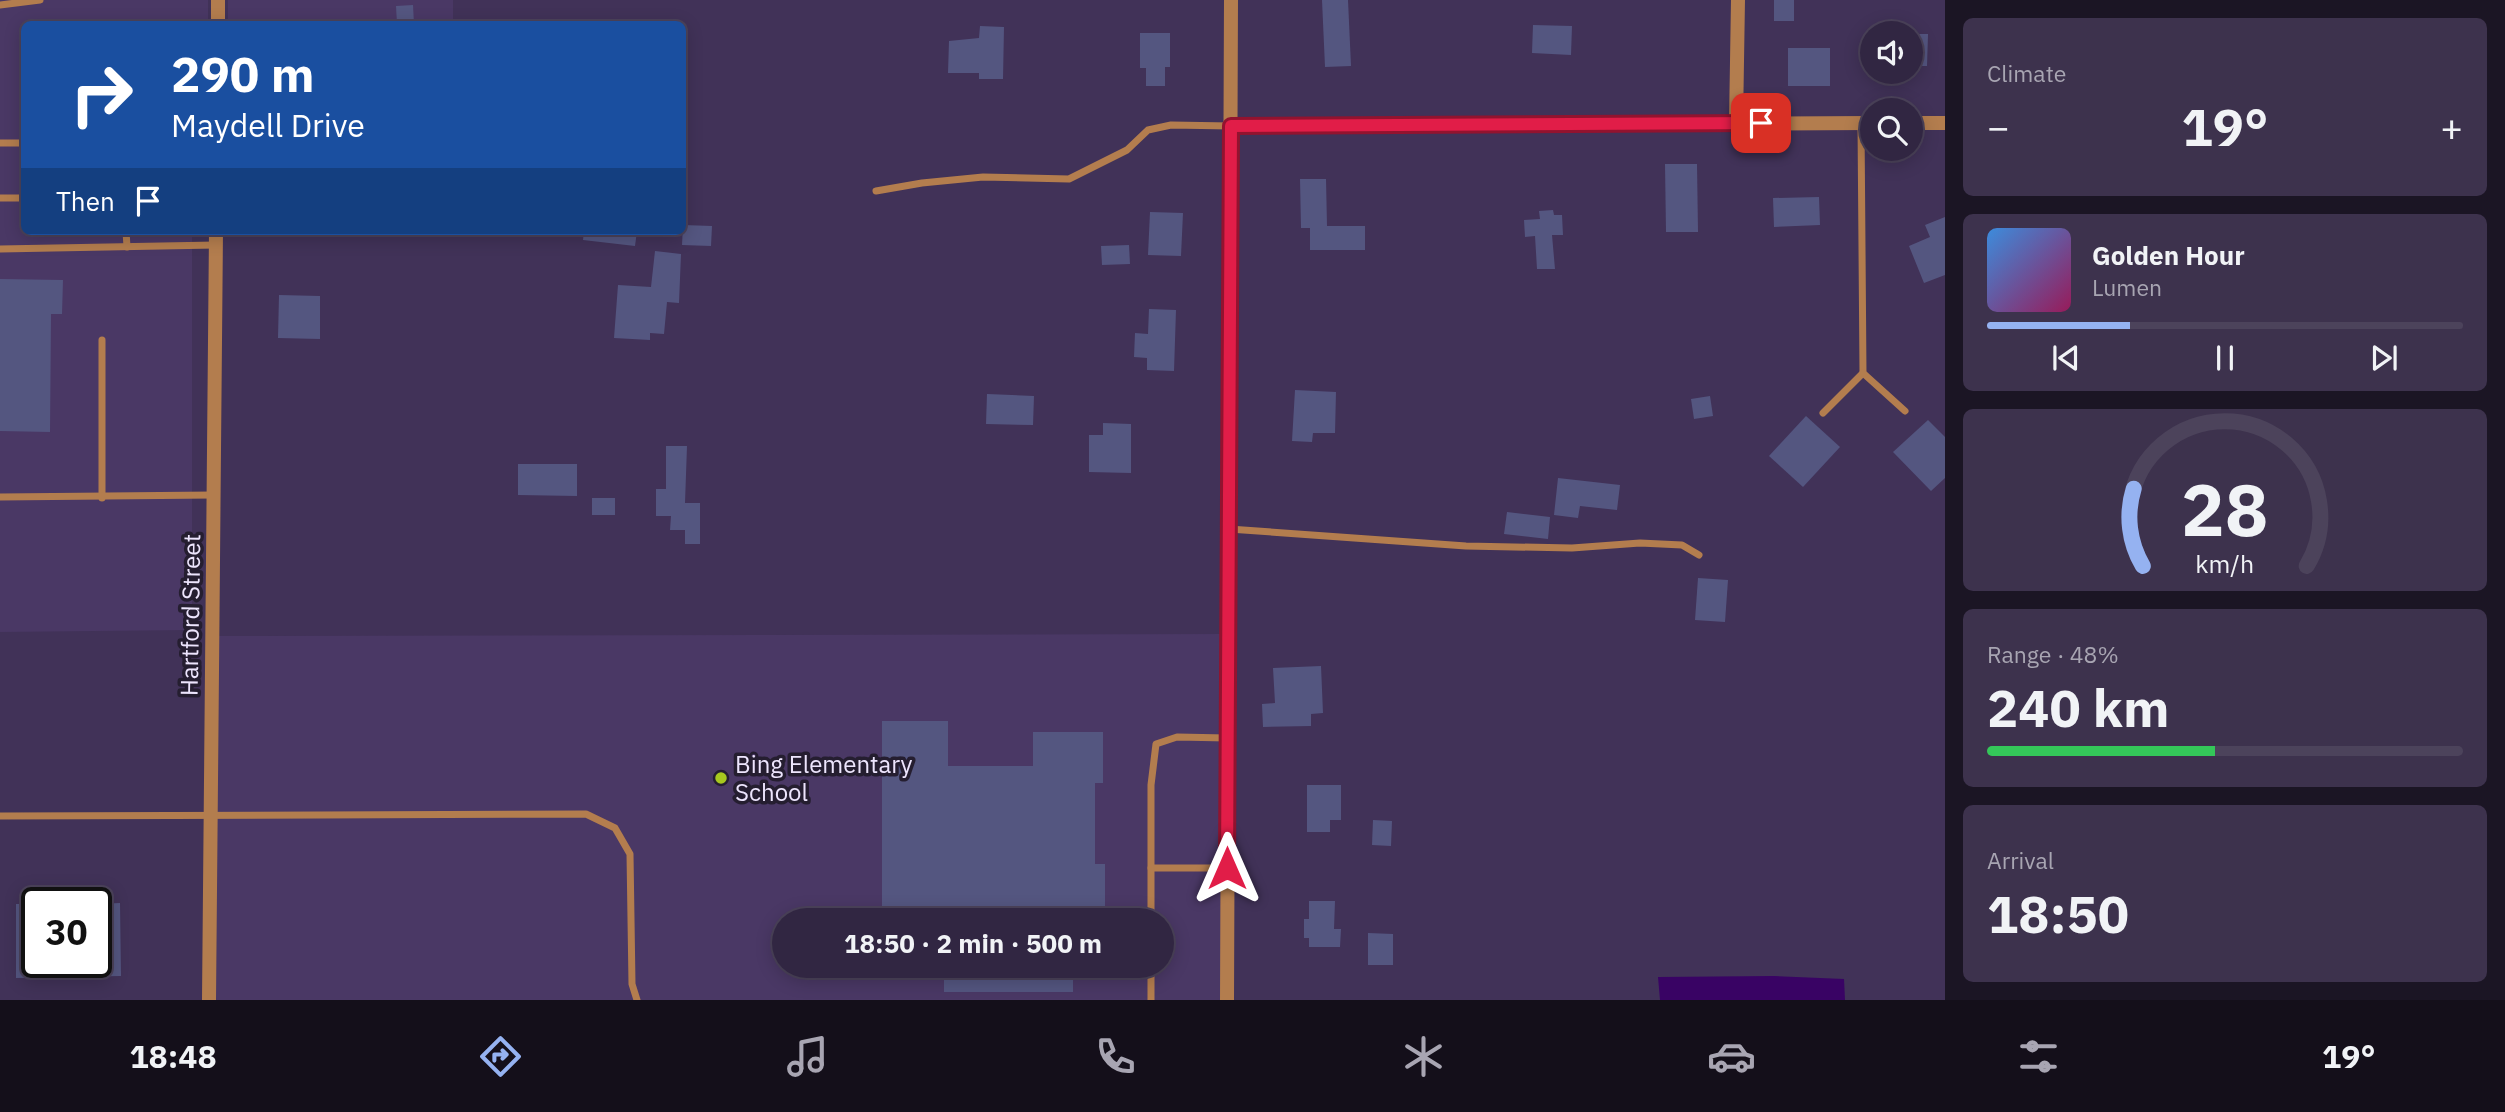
<!DOCTYPE html>
<html lang="en">
<head>
<meta charset="utf-8">
<style>
  body { margin:0; font-family:"IBM Plex Sans",sans-serif; background:#3d324d; color:#f1f3f6; height:100vh; display:flex; flex-direction:column; font-size:26px; white-space:nowrap }
  * { box-sizing:border-box; margin:0 }
  p { font-size:23px; color:#a8a5b2 }
  .icon { flex:none; width:38px; height:38px; fill:none; stroke:currentColor; stroke-width:2; stroke-linecap:round; stroke-linejoin:round }
  .map { position:relative; flex:1; overflow:hidden }
  .sheet { display:flex; flex-direction:column; gap:18px; padding:18px; background:#1b1524; width:560px }
  .sheet>* { flex:none }
  .guide { position:absolute; left:21px; top:21px; width:665px; height:214px; border-radius:10px; box-shadow:0 4px 18px #0003,0 0 0 2px #4c435b; background:#1a4fa0; color:#fff; overflow:hidden }
  .buttons { position:absolute; left:1860px; top:21px; display:grid; gap:14px }
  .buttons a { display:grid; place-items:center; width:63px; height:63px; border-radius:50%; background:#312642; box-shadow:0 4px 18px #0003,0 0 0 2px #4c435b; font-size:35px }
  .speed { position:absolute; left:21px; top:887px; display:flex; gap:14px; font-size:35px; font-weight:700; text-align:center }
  .speed>* { display:grid; place-content:center; width:91px; height:91px; border-radius:50%; background:#312642; box-shadow:0 4px 18px #0003,0 0 0 2px #4c435b; line-height:1 }
  .speed .limit { border:4px solid #111; border-radius:10px; background:#fff; color:#111 }
  .pin { position:absolute; display:grid; place-items:center; width:60px; height:60px; color:#fff; margin:-30px; border-radius:14px; box-shadow:0 4px 10px #0006 }
  .me { position:absolute; width:77px; margin:-38px; rotate:0deg; stroke-linejoin:round; filter:drop-shadow(0 0 5px #0008) }
  .turn { display:flex; align-items:center; gap:24px; height:147px; padding:0 35px; font-size:32px }
  .turn .icon { width:91px; height:91px; stroke-width:2.5 }
  .turn b { display:block; font-size:49px; line-height:60px }
  .then { display:flex; align-items:center; height:66px; padding:0 35px; background:#0003; gap:14px; font-size:26px }
  .big { font-size:52px; font-weight:800; line-height:1.1 }
  .sheet .card { flex:1; display:flex; flex-direction:column; justify-content:center; gap:10px; min-width:0; padding:0 24px; border-radius:10px; background:#3d324d }
  .sheet .dial { align-items:center; gap:0 }
  .dial svg { height:182px; overflow:visible; fill:none; stroke:#4c435b; stroke-width:7; stroke-linecap:round; text-anchor:middle }
  .dial text { fill:#f1f3f6; stroke:none }
  .song { display:flex; align-items:center; gap:21px }
  .cover { width:84px; height:84px; border-radius:10px; background:linear-gradient(135deg,hsl(210 70% 55%),hsl(330 70% 35%)) }
  .played { height:7px; border-radius:4px; background:linear-gradient(90deg,#95b2f1 30%,#4c435b 30%) }
  .keys { display:flex; justify-content:space-around; direction:ltr }
  .heat { display:flex; justify-content:space-between; align-items:center; font-size:38px; direction:ltr }
  .charge { height:10px; border-radius:5px; background:linear-gradient(90deg,#34c759 48%,#4c435b 0) }
  .trip { position:absolute; left:772px; top:908px; width:402px; height:70px; border-radius:35px; background:#312642; box-shadow:0 4px 18px #0003,0 0 0 2px #4c435b; font-weight:800; line-height:70px; text-align:center }
  .tabs { display:flex; height:112px; justify-content:space-around; align-items:center; background:#140f1a; color:#a8a5b2 }
  .tabs .icon { width:49px; height:49px }
  .tabs .active { color:#95b2f1 }
  .tabs b { font-size:32px; color:#f1f3f6 }
  main { display:flex; flex:1; min-height:0 }
  .map>svg:first-child { display:block }
  .built { fill:#4a3865; fill-rule:evenodd }
  .water { fill:#390364 }
  .building { fill:#545680 }
  .lines { fill:none; stroke-linecap:round; stroke-linejoin:round }
  .service { stroke:#b37d4e; stroke-width:7 }
  .minor { stroke:#b37d4e; stroke-width:14 }
  .route-casing { stroke:#92132f; stroke-width:18 }
  .route { stroke:#e11d48; stroke-width:12 }
  .poi-dot { fill:#a7c81f; stroke:#251e30; stroke-width:2.5 }
  .labels { text-anchor:middle; dominant-baseline:central; stroke-width:7; stroke-linejoin:round; paint-order:stroke }
  .street-label { font-size:24px; fill:#ede5fd; stroke:#251e30 }
  .poi-label { font-size:24px; fill:#ede5fd; stroke:#251e30; text-anchor:start }
</style>
</head>
<body>
<main>
<div class="map">
<svg width="1945" height="1000" viewBox="0 0 1945 1000">
  <rect width="100%" height="100%" fill="#413258"/>
  <g class="built">
    <path d="M 0,0 L 208,0 L 208,24 L 24,24 L 24,231 L 192,231 L 192,630 L 0,632 Z"/>
    <rect x="228" y="0" width="225" height="24"/>
    <path d="M 1230,634 L 1229,1000 L 211,1000 L 214,636 ZM 784,920 L 1162,920 L 1162,966 L 784,966 Z"/>
  </g>
  <path class="water" d="M 1774,976 L 1844,979 L 1845,1000 L 1660,1000 L 1658,977 Z"/>
  <g class="building">
    <path d="M 1322,0 L 1348,0 L 1351,66 L 1325,67 Z"/>
    <rect x="1774" y="0" width="20" height="21"/>
    <path d="M 413,5 L 414,24 L 397,24 L 396,6 Z"/>
    <path d="M 1533,25 L 1572,26 L 1571,55 L 1532,53 Z"/>
    <path d="M 980,26 L 1004,27 L 1003,79 L 979,79 L 979,73 L 948,73 L 949,41 L 979,38 Z"/>
    <path d="M 1140,33 L 1170,33 L 1170,67 L 1165,67 L 1165,86 L 1146,86 L 1146,68 L 1140,68 Z"/>
    <path d="M 1911,34 L 1928,34 L 1927,66 L 1911,66 Z"/>
    <rect x="1788" y="48" width="42" height="38"/>
    <path d="M 1665,164 L 1697,164 L 1698,232 L 1666,232 Z"/>
    <path d="M 1300,179 L 1326,179 L 1327,226 L 1365,226 L 1365,250 L 1310,250 L 1310,228 L 1301,228 Z"/>
    <path d="M 1819,197 L 1820,225 L 1774,227 L 1773,198 Z"/>
    <path d="M 1553,210 L 1554,215 L 1562,215 L 1563,235 L 1552,235 L 1555,269 L 1537,269 L 1535,236 L 1525,237 L 1524,220 L 1540,219 L 1539,211 Z"/>
    <path d="M 1150,212 L 1183,213 L 1181,256 L 1148,255 Z"/>
    <path d="M 1945,217 L 1945,275 L 1924,283 L 1909,246 L 1930,237 L 1925,225 Z"/>
    <path d="M 683,225 L 712,226 L 711,246 L 682,245 Z"/>
    <path d="M 584,231 L 637,231 L 635,246 L 583,240 Z"/>
    <path d="M 1129,245 L 1130,264 L 1102,265 L 1101,246 Z"/>
    <path d="M 655,251 L 681,254 L 679,303 L 667,302 L 664,334 L 650,333 L 650,340 L 614,338 L 618,285 L 651,287 Z"/>
    <path d="M 0,279 L 63,280 L 62,314 L 51,314 L 50,432 L 0,431 Z"/>
    <path d="M 279,295 L 320,296 L 320,339 L 278,338 Z"/>
    <path d="M 1149,309 L 1176,310 L 1174,371 L 1147,370 L 1147,358 L 1134,357 L 1135,333 L 1148,334 Z"/>
    <path d="M 1295,390 L 1336,392 L 1335,433 L 1313,433 L 1312,442 L 1292,441 Z"/>
    <path d="M 987,394 L 1034,396 L 1033,425 L 986,424 Z"/>
    <path d="M 1710,396 L 1713,416 L 1694,419 L 1691,399 Z"/>
    <path d="M 1806,416 L 1840,447 L 1803,487 L 1769,456 Z"/>
    <path d="M 1928,420 L 1945,437 L 1945,478 L 1931,491 L 1893,452 Z"/>
    <path d="M 1103,423 L 1131,424 L 1131,473 L 1089,472 L 1089,435 L 1103,435 Z"/>
    <path d="M 666,446 L 687,446 L 685,503 L 700,503 L 700,544 L 685,544 L 685,530 L 670,530 L 671,516 L 656,516 L 656,489 L 666,489 Z"/>
    <path d="M 518,464 L 577,464 L 577,496 L 518,495 Z"/>
    <path d="M 1558,478 L 1620,485 L 1617,510 L 1580,506 L 1578,518 L 1554,515 Z"/>
    <rect x="592" y="498" width="23" height="17"/>
    <path d="M 1507,512 L 1550,517 L 1548,539 L 1504,534 Z"/>
    <path d="M 1698,578 L 1728,580 L 1725,622 L 1695,620 Z"/>
    <path d="M 1321,666 L 1323,713 L 1311,714 L 1311,726 L 1263,727 L 1262,704 L 1275,703 L 1273,668 Z"/>
    <path d="M 882,721 L 948,721 L 948,766 L 1033,766 L 1033,732 L 1103,732 L 1103,783 L 1095,783 L 1095,864 L 1105,864 L 1105,920 L 882,920 Z"/>
    <path d="M 1307,785 L 1341,785 L 1341,820 L 1330,820 L 1330,832 L 1307,832 Z"/>
    <path d="M 1373,820 L 1392,821 L 1391,846 L 1372,845 Z"/>
    <path d="M 1309,901 L 1335,901 L 1334,929 L 1341,929 L 1340,947 L 1309,947 L 1309,938 L 1304,938 L 1304,919 L 1309,919 Z"/>
    <path d="M 120,903 L 121,976 L 16,978 L 16,904 L 37,904 L 37,962 L 96,962 L 96,904 Z"/>
    <path d="M 1368,933 L 1393,934 L 1393,965 L 1368,965 Z"/>
    <rect x="944" y="966" width="129" height="26"/>
  </g>
  <g class="lines">
    <g class="service">
      <path d="M 0,5 L 40,0"/>
      <path d="M 1861,123 L 1863,373 L 1905,411"/>
      <path d="M 0,143 L 24,143"/>
      <path d="M 876,191 L 922,183 L 983,177 L 1069,179 L 1127,150 L 1148,130 L 1171,125 L 1231,126"/>
      <path d="M 0,198 L 24,198"/>
      <path d="M 126,231 L 127,247"/>
      <path d="M 0,249 L 215,245"/>
      <path d="M 102,340 L 102,498"/>
      <path d="M 1823,413 L 1863,373"/>
      <path d="M 0,497 L 213,495"/>
      <path d="M 1229,529 L 1466,546 L 1572,548 L 1640,543 L 1682,545 L 1699,555"/>
      <path d="M 0,816 L 586,814 L 615,828 L 630,854 L 632,984 L 637,1000"/>
      <path d="M 1151,868 L 1227,868"/>
      <path d="M 1151,920 L 1151,785 L 1156,744 L 1177,737 L 1227,738"/>
      <path d="M 1151,1000 L 1151,966"/>
    </g>
    <g class="minor">
      <path d="M 218,24 L 218,0"/>
      <path d="M 1736,123 L 1738,0"/>
      <path d="M 1911,123 L 1945,123"/>
      <path d="M 1231,126 L 1872,123"/>
      <path d="M 209,1000 L 216,231"/>
      <path d="M 1227,1000 L 1231,0"/>
    </g>
  </g>
  <g class="lines">
    <defs>
      <path id="route" d="M 1227,868 L 1231,126 L 1761,123"/>
    </defs>
    <use href="#route" class="route-casing"/>
    <use href="#route" class="route"/>
  </g>
  <circle class="poi-dot" cx="721" cy="778" r="7"/>
  <g class="labels">
    <g class="street-label">
      <text transform="translate(190 615) rotate(-89)">Hartford Street</text>
    </g>
    <g class="poi-label">
      <text x="735" y="764">Bing Elementary<tspan x="735" dy="28">School</tspan></text>
    </g>
  </g>
</svg>
<div class="buttons">
<a><svg class="icon" aria-label="sound" viewBox="0 0 24 24"><path d="M4 9h4l5-4v14l-5-4H4zM17 9q2 3 0 6"/></svg></a>
<a><svg class="icon" aria-label="search" viewBox="0 0 24 24"><circle cx="10" cy="10" r="6"/><path d="M15 15l6 6"/></svg></a>
</div>
<div class="speed"><div class="limit">30</div></div>
<div class="pin" style="left:1761px;top:123px;background:#d93025"><svg class="icon" aria-label="arrive" viewBox="0 0 24 24"><path d="M6 21V4h12l-3 4 3 4H6"/></svg></div>
<svg class="me" style="left:1227px;top:868px" viewBox="-20 -20 40 40"><path d="M0-17L14 15 0 8-14 15z" fill="#e11d48" stroke="#fff" stroke-width="4"/></svg>
<div class="trip">18:50 · 2 min · 500 m</div>
<div class="guide">
<div class="turn"><svg class="icon" aria-label="right" viewBox="0 0 24 24"><path d="M7 20v-9h11M14 6l5 5-5 5"/></svg><div><b>290 m</b>Maydell Drive</div></div>
<div class="then">Then<svg class="icon" aria-label="arrive" viewBox="0 0 24 24"><path d="M6 21V4h12l-3 4 3 4H6"/></svg></div>
</div>
</div>
<section class="sheet">
<div class="card"><p>Climate</p>
<div class="heat"><a>−</a><b class="big">19°</b><a>+</a></div>
</div>
<div class="card">
<div class="song"><i class="cover"></i><div><b>Golden Hour</b><p>Lumen</p></div></div>
<div class="played"></div>
<div class="keys"><svg class="icon" aria-label="previous" viewBox="0 0 24 24"><path d="M18 5L8 12l10 7zM5 5v14"/></svg><svg class="icon" aria-label="pause" viewBox="0 0 24 24"><path d="M8 5v14M16 5v14"/></svg><svg class="icon" aria-label="next" viewBox="0 0 24 24"><path d="M6 5l10 7-10 7zM19 5v14"/></svg></div>
</div>
<div class="card dial"><svg viewBox="0 0 100 80">
<path d="M14 69A42 42 0 1 1 86 69"/>
<path d="M14 69A42 42 0 0 1 10 35" stroke="#95b2f1"/>
<text x="50" y="56" font-size="32" font-weight="700">28</text>
<text x="50" y="72" font-size="11">km/h</text>
</svg></div>
<div class="card"><p>Range · 48%</p><b class="big">240 km</b><div class="charge"></div></div>
<div class="card"><p>Arrival</p><b class="big">18:50</b></div>
</section>
</main>
<nav class="tabs">
<b>18:48</b>
<svg class="icon active" aria-label="directions" viewBox="0 0 24 24"><path d="M12 3l9 9-9 9-9-9zM9 14v-3h6M13 9l2 2-2 2"/></svg>
<svg class="icon" aria-label="music" viewBox="0 0 24 24"><path d="M9 18V5l10-2v13"/><circle cx="6" cy="18" r="3"/><circle cx="16" cy="16" r="3"/></svg>
<svg class="icon" aria-label="phone" viewBox="0 0 24 24"><path d="M5 4h4l2 5-3 2q2 4 5 5l2-3 5 2v4C11 20 4 13 5 4z"/></svg>
<svg class="icon" aria-label="climate" viewBox="0 0 24 24"><path d="M12 3v18M4 7l16 10M4 17L20 7"/></svg>
<svg class="icon" aria-label="car" viewBox="0 0 24 24"><path d="M5 17H2v-5l4-1 3-4h7l3 4 3 1v5h-3M9 17h6M6 11h13"/><circle cx="7" cy="17" r="2"/><circle cx="17" cy="17" r="2"/></svg>
<svg class="icon" aria-label="filters" viewBox="0 0 24 24"><path d="M4 7h16M4 17h16"/><circle cx="9" cy="7" r="2"/><circle cx="15" cy="17" r="2"/></svg>
<b>19°</b>
</nav>
</body>
</html>
